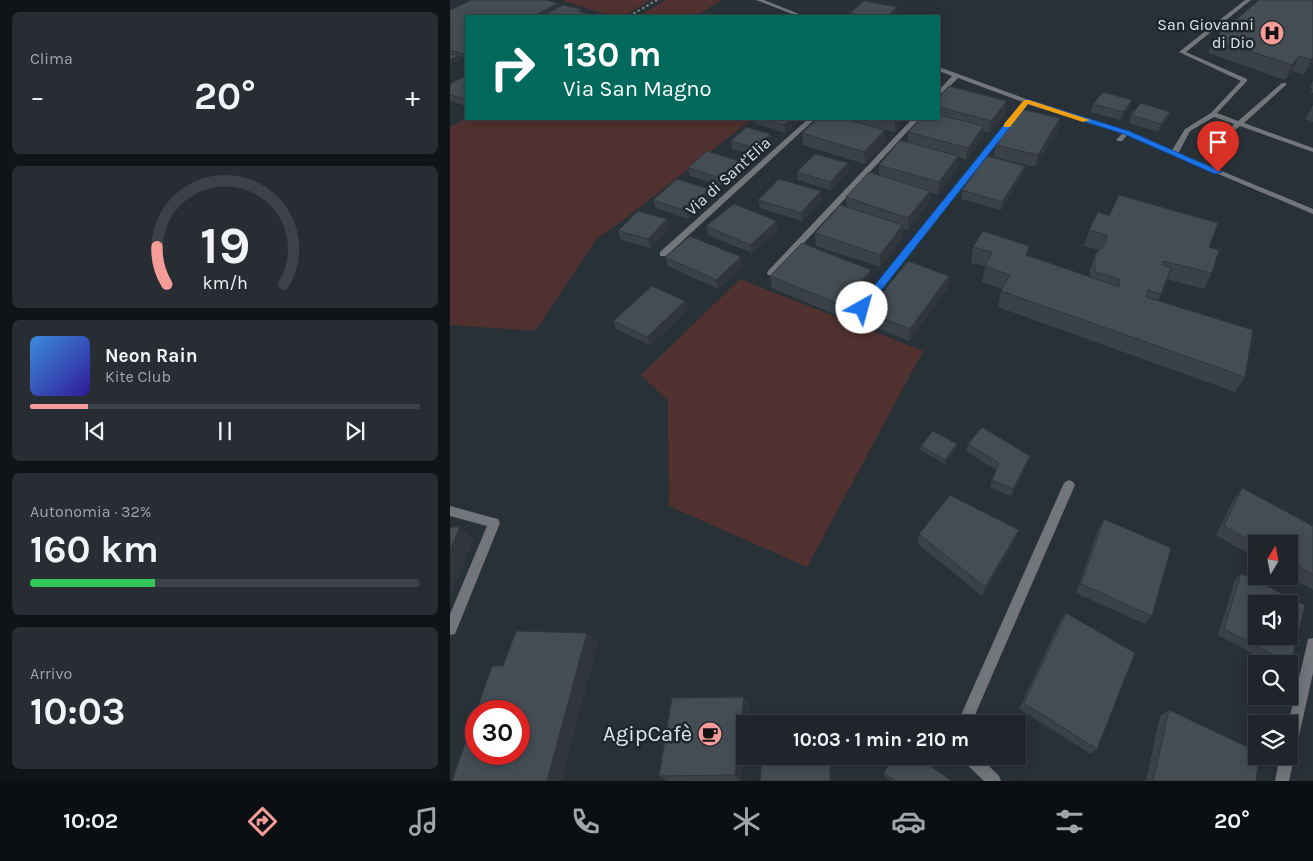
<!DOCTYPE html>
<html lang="it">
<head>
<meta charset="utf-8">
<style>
  body { margin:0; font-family:Karla,sans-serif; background:#272d32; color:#f1f3f6; height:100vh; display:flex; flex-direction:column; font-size:19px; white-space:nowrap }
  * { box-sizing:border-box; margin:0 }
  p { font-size:16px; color:#a1a5a8 }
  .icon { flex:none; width:28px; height:28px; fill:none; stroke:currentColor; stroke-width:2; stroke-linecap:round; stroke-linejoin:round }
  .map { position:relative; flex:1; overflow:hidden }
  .drawer { display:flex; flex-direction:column; gap:12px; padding:12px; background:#111417; width:450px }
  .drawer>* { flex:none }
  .guide { position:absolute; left:15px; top:15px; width:475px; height:105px; border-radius:0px; box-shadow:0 2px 12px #0003,0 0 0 1px #3c4247; background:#00695c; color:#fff; overflow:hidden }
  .needle { width:32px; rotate:10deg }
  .tools { position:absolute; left:798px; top:535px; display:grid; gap:10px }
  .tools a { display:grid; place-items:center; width:50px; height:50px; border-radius:0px; background:#1f252a; box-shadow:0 2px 12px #0003,0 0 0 1px #3c4247; font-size:25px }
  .speed { position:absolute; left:15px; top:700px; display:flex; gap:10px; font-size:25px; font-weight:700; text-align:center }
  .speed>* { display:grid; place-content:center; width:65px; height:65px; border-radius:50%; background:#1f252a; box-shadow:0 2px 12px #0003,0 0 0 1px #3c4247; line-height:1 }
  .speed .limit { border:8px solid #d22; background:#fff; color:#111 }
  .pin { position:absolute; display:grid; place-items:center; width:42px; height:42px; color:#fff; margin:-51px -21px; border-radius:50% 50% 50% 0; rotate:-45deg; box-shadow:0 0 5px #0007 }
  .pin .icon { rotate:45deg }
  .me { position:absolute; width:55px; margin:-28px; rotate:38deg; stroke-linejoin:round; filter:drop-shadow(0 0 4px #0008) }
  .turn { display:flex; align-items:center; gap:18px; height:105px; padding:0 15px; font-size:22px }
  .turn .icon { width:65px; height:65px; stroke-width:2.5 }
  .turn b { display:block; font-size:35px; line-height:42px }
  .big { font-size:38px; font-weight:700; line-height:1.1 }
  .drawer .widget { flex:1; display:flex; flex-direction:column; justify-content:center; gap:8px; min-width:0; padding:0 18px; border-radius:8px; background:#272d32 }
  .drawer .dial { align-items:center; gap:0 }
  .dial svg { height:130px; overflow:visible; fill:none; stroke:#3c4247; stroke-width:7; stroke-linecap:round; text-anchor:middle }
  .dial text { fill:#f1f3f6; stroke:none }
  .song { display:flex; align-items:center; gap:15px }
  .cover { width:60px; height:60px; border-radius:8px; background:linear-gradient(135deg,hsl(210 70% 55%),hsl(250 70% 35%)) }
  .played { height:5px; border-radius:2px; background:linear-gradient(90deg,#f59b98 15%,#3c4247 15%) }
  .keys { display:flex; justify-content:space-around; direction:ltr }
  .heat { display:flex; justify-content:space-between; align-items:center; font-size:28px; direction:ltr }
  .charge { height:8px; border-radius:4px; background:linear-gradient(90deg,#34c759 32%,#3c4247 0) }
  .trip { position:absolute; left:286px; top:715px; width:290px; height:50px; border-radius:0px; background:#1f252a; box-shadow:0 2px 12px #0003,0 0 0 1px #3c4247; font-weight:700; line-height:50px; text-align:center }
  .tab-bar { display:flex; height:80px; justify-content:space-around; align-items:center; background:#0c0f11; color:#a1a5a8 }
  .tab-bar .icon { width:35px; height:35px }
  .tab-bar .on { color:#f59b98 }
  .tab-bar b { font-size:22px; color:#f1f3f6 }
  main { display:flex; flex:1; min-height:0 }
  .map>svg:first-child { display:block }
  .green { fill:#50312f }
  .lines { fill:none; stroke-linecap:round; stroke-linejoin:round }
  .path { stroke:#7e858b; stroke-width:2; stroke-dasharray:2.5 2.5; stroke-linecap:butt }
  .service { fill:#72767a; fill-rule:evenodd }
  .minor { fill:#72767a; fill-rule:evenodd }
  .wall { fill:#3a4248 }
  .shaded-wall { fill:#30363b }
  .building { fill:#444d54; stroke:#30363b; fill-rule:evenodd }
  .route { fill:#1a73e8; stroke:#114b97 }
  .slow { fill:#f59e0b }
  .labels { text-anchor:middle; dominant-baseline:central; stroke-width:5; stroke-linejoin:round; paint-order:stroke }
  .far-poi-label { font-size:16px; fill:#dee4e8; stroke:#1f272e; text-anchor:end }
  .far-street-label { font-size:16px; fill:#dee4e8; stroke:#1f272e }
  .near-poi-label { font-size:22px; fill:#dee4e8; stroke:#1f272e; text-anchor:end }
</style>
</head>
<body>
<main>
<section class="drawer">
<div class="widget"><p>Clima</p>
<div class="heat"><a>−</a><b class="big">20°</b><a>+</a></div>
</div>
<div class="widget dial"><svg viewBox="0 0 100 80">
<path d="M14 69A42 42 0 1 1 86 69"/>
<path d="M14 69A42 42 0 0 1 8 46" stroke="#f59b98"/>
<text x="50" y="56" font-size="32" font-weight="700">19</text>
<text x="50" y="72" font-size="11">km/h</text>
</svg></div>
<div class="widget">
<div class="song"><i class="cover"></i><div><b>Neon Rain</b><p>Kite Club</p></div></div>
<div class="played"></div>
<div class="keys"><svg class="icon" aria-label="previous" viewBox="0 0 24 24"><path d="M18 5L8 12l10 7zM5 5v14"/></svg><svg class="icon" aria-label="pause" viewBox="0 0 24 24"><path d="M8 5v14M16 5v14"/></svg><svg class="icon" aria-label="next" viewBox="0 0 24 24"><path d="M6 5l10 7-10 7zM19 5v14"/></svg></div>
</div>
<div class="widget"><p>Autonomia · 32%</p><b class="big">160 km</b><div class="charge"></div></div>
<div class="widget"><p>Arrivo</p><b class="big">10:03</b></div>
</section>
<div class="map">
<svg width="863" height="781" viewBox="0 0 863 781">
  <rect width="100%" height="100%" fill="#293138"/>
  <g class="green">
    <path d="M 111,0 L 200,0 L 174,16 L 163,16 Z"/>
    <path d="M 216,0 L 271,0 L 246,16 L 189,16 Z"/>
    <path d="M 16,118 L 16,119 L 302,119 L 164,227 L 147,238 L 85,331 L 0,325 L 0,127 Z"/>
    <path d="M 290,279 L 473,351 L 357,567 L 219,506 L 218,401 L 191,375 Z"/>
  </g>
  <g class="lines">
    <path class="path" d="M 179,16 L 207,0"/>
    <g class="service">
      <path d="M 795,0 L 801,0 L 736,52 L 797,79 L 797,81 L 767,113 L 788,121 L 832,83 L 836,83 L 836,85 L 794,123 L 863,148 L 863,152 L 790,126 L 779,135 L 775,135 L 775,133 L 784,124 L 764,117 L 740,131 L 728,154 L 722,154 L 721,152 L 735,129 L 761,113 L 791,81 L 729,52 Z"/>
      <path d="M 674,132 L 679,133 L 672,141 L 668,141 L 666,140 Z"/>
      <path d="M 0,506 L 44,518 L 48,519 L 50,523 L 5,634 L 0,635 L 0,614 L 37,526 L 0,516 Z"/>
    </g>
    <g class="minor">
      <path d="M 306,0 L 314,0 L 354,16 L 347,16 Z"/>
      <path d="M 489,67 L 579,100 L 678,132 L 863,209 L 863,214 L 674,134 L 578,104 L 415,310 L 409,310 L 407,308 L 409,306 L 573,102 L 508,78 L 491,95 L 489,96 L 489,90 L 502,76 L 489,71 Z"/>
      <path d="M 358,119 L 365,119 L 216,256 L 210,256 L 210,252 Z"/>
      <path d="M 462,119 L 469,119 L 324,275 L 318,275 L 317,273 L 318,271 Z"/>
      <path d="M 619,480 L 623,482 L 625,485 L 521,724 L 507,724 L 613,485 L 615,482 Z"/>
      <path d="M 863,638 L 863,673 L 839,781 L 825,781 L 830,756 L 839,756 L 838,724 L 857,644 L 858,639 Z"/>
      <path d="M 511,756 L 529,756 L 549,776 L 551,781 L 534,781 L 513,761 Z"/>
    </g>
  </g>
  <g class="wall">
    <path d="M 863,0 L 863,63 L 853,75 L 842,71 L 835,80 L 758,53 L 763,39 Z"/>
    <path d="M 108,3 L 109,7 L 131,9 L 132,12 L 144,15 L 144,16 L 16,16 L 16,57 L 15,58 L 8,56 L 10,60 L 0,54 L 0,10 Z"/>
    <path d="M 447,7 L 447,15 L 446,16 L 400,16 L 400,13 Z"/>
    <path d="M 16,78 L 16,106 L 0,101 L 0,95 Z"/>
    <path d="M 863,81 L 863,93 L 860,92 L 862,88 L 860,87 Z"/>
    <path d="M 489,96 L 556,113 L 539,133 L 533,131 L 532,138 L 516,160 L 508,157 L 507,168 L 488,194 L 480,192 L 479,203 L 458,230 L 453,228 L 453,237 L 430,267 L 366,246 L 365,233 L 397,207 L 396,197 L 429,175 L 429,165 L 458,142 L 458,132 L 489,119 Z"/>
    <path d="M 643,104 L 679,108 L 670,120 L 641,112 Z"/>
    <path d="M 863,105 L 863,122 L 855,119 Z"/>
    <path d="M 681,115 L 717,120 L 708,132 L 679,123 Z"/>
    <path d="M 610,118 L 608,130 L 585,167 L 544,157 L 546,145 Z"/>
    <path d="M 303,119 L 352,119 L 335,133 L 304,123 Z"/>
    <path d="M 367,119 L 457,119 L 445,132 L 435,130 L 435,142 L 415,164 L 353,145 L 352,133 Z"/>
    <path d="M 321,134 L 322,142 L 308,156 L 282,149 L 281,141 Z"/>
    <path d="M 398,163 L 398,171 L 381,190 L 348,180 L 347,172 Z"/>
    <path d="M 238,168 L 294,170 L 276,187 L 240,176 Z"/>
    <path d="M 573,174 L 551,210 L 511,199 L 512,190 Z"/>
    <path d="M 259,189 L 261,197 L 238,219 L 206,208 L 203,200 Z"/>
    <path d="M 371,191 L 372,200 L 352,221 L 310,208 L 308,200 Z"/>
    <path d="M 217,219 L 220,227 L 201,248 L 171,240 L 168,231 Z"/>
    <path d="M 327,221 L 328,230 L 302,253 L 258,235 L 256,226 Z"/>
    <path d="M 639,230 L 759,247 L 762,273 L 754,289 L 717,279 L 708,301 L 795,377 L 785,392 L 548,307 L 551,291 L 552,289 L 532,282 L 535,266 L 521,263 L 523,247 L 579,246 L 577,255 L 640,277 L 640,270 L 645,255 L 649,250 L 634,246 Z"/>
    <path d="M 215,257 L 293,266 L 268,289 L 218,266 Z"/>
    <path d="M 320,276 L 421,282 L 391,317 L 322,288 Z"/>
    <path d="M 499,276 L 498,288 L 459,341 L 417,324 L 417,312 Z"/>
    <path d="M 238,309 L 200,345 L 166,329 L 163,321 Z"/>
    <path d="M 507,444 L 506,448 L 495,464 L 470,450 L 471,446 Z"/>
    <path d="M 518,444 L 578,463 L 561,496 L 540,487 L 542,480 L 546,470 L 516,451 Z"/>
    <path d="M 792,488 L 863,526 L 863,590 L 838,576 L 839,544 L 806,544 L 806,558 L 766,535 L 784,499 Z"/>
    <path d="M 654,519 L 702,616 L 695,624 L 626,593 L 648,529 Z"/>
    <path d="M 469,534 L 565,540 L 532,596 L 468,544 Z"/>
    <path d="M 791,573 L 841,664 L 839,666 L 839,664 L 822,664 L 768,635 L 785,580 Z"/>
    <path d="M 616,613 L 647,749 L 641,754 L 569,709 L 610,621 Z"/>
    <path d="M 299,705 L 297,724 L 295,724 L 295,744 L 291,781 L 217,781 L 209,776 Z"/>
    <path d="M 719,710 L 806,781 L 696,781 L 710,716 Z"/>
    <path d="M 434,773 L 502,781 L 441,781 L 434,776 Z"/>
  </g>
  <g class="shaded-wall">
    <path d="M 108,3 L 109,7 L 92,16 L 84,16 Z"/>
    <path d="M 447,7 L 447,15 L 446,16 L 438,16 Z"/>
    <path d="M 16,52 L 16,57 L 15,58 L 13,54 Z"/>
    <path d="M 8,56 L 10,60 L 0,65 L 0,60 Z"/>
    <path d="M 849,56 L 842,71 L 835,80 L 842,65 Z"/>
    <path d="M 863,57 L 863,63 L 853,75 L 861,60 Z"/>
    <path d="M 682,100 L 679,108 L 670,120 L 673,112 Z"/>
    <path d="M 557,101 L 556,113 L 539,133 L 541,121 Z"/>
    <path d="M 720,112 L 717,120 L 708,132 L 711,124 Z"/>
    <path d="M 610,118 L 608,130 L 585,167 L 588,155 Z"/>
    <path d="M 342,119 L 352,119 L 335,133 L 334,125 Z"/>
    <path d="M 447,119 L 457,119 L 445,132 L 445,121 Z"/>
    <path d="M 534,126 L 532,138 L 516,160 L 518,148 Z"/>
    <path d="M 435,130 L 435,142 L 415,164 L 414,152 Z"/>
    <path d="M 321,134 L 322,142 L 308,156 L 306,148 Z"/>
    <path d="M 508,156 L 507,168 L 488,194 L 489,182 Z"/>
    <path d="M 292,162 L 294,170 L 276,187 L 274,179 Z"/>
    <path d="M 398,163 L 398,171 L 381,190 L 380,182 Z"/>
    <path d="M 575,166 L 573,174 L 551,210 L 552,202 Z"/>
    <path d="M 259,189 L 261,197 L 238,219 L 236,211 Z"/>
    <path d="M 371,191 L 372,200 L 352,221 L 351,213 Z"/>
    <path d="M 480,191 L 479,203 L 458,230 L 458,218 Z"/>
    <path d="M 217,219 L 220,227 L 201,248 L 198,239 Z"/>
    <path d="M 327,221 L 328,230 L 302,253 L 300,245 Z"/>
    <path d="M 453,225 L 453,237 L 430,267 L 430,255 Z"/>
    <path d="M 291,257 L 293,266 L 268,289 L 266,280 Z"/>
    <path d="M 421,270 L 421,282 L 391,317 L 391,305 Z"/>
    <path d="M 499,276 L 498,288 L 459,341 L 460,329 Z"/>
    <path d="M 235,301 L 238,309 L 200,345 L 197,337 Z"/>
    <path d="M 507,444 L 506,448 L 495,464 L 495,460 Z"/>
    <path d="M 580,456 L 578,463 L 561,496 L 563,489 Z"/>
    <path d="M 10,527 L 24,539 L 0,596 L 0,550 Z"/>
    <path d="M 569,530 L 565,540 L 532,596 L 535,587 Z"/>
    <path d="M 137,633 L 148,642 L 112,781 L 97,781 Z"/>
    <path d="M 294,697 L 299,705 L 297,724 L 295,724 L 295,744 L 291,781 L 285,775 Z"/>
  </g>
  <g class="building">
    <path d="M 22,0 L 95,0 L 108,3 L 84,16 L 16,16 L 16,52 L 13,54 L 0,50 L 0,10 Z"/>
    <path d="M 809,0 L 863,0 L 863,57 L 861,60 L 849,56 L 842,65 L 763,39 Z"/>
    <path d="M 414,1 L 447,7 L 438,16 L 416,16 L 400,13 Z"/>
    <path d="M 113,5 L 131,9 L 127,11 L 144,15 L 142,16 L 92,16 Z"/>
    <path d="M 0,54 L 8,56 L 0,60 Z"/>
    <path d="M 13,77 L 16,78 L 16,99 L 0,95 L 0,84 Z"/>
    <path d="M 499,86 L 557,101 L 541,121 L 489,107 L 489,96 Z"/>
    <path d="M 653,92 L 682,100 L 673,112 L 643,104 Z"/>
    <path d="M 691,103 L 720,112 L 711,124 L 681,115 Z"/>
    <path d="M 571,109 L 610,118 L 588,155 L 546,145 Z"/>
    <path d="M 489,115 L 534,126 L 518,148 L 458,132 L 470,119 L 489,119 Z"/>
    <path d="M 314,119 L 342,119 L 334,125 Z"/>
    <path d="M 367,119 L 395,119 L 435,130 L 414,152 L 352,133 Z"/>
    <path d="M 296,127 L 321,134 L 306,148 L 281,141 Z"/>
    <path d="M 450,140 L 508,156 L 489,182 L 429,165 Z"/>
    <path d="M 257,151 L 292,162 L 274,179 L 238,168 Z"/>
    <path d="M 365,154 L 398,163 L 380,182 L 347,172 Z"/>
    <path d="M 537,156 L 575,166 L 552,202 L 512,190 Z"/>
    <path d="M 419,172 L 480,191 L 458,218 L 396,197 Z"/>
    <path d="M 227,179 L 259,189 L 236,211 L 203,200 Z"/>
    <path d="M 329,179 L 371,191 L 351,213 L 308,200 Z"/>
    <path d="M 669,195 L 768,223 L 759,247 L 769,250 L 762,273 L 713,261 L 712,265 L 721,268 L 711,294 L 698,290 L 696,297 L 803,330 L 795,377 L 551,291 L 560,275 L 535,266 L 542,252 L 523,247 L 533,231 L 579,246 L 576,255 L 669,287 L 669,279 L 645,272 L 645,255 L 656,243 L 657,235 L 639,230 L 648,212 L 659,216 Z"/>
    <path d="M 284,204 L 327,221 L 300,245 L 256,226 Z"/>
    <path d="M 390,205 L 453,225 L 430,255 L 365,233 Z"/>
    <path d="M 188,211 L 217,219 L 198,239 L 168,231 Z"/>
    <path d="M 240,236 L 291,257 L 266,280 L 215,257 Z"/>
    <path d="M 352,243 L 421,270 L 391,305 L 320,276 Z"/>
    <path d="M 458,261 L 499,276 L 460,329 L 417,312 Z"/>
    <path d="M 202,286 L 235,301 L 197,337 L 163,321 Z"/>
    <path d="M 532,427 L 580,456 L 563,489 L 542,480 L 549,463 L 518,444 Z"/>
    <path d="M 483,431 L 507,444 L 495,460 L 471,446 Z"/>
    <path d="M 792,488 L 863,526 L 863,575 L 839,561 L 839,544 L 807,544 L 774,526 Z"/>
    <path d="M 500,495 L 569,530 L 535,587 L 469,534 Z"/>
    <path d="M 654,519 L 721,548 L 702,616 L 631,584 Z"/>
    <path d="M 0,527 L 10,527 L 0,550 Z"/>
    <path d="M 791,573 L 855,605 L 841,664 L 774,629 ZM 806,604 L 839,604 L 839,636 L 806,636 Z"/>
    <path d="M 616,613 L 685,653 L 647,749 L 574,703 Z"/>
    <path d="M 66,631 L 137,633 L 97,781 L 2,781 L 42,666 L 53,666 ZM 26,711 L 69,711 L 69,754 L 26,754 Z"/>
    <path d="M 294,697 L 285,775 L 209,776 L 222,698 Z"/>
    <path d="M 719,710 L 806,751 L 806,756 L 809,756 L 806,781 L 703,781 Z"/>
    <path d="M 380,717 L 380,724 L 314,724 L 315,719 Z"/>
    <path d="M 312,756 L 380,756 L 380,781 L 310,781 Z"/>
    <path d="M 443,756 L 466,756 L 502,781 L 446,781 L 434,773 Z"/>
  </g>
  <path class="route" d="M 574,100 L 579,100 L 679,131 L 772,172 L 765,174 L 674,134 L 578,104 L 415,311 L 408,311 L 406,308 L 408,306 Z"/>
  <path class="slow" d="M 574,100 L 579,100 L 640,120 L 633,122 L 578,104 L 560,127 L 554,127 L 554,124 Z"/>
  <defs>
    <symbol id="hospital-disc" viewBox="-11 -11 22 22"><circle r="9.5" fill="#f59b98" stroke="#1f272e"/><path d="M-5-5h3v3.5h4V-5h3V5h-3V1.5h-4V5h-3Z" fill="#111"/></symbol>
    <symbol id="cafe-disc" viewBox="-11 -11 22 22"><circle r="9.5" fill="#f59b98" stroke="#1f272e"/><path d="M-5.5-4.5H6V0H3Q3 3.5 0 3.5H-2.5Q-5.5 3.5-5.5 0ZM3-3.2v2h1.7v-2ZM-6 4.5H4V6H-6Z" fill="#111"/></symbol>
  </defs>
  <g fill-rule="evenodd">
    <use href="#hospital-disc" x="808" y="19" width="28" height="28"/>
    <use href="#cafe-disc" x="246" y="720" width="28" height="28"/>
  </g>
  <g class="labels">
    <g class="far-poi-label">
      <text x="804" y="24">San Giovanni<tspan x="804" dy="18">di Dio</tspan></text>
    </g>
    <g class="far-street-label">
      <text transform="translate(278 176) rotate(-42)">Via di Sant'Elia</text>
    </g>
    <g class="near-poi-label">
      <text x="242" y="734">AgipCafè</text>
    </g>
  </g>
</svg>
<div class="tools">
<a><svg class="needle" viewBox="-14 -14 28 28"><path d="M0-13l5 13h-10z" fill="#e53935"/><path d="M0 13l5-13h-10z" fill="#a1a5a8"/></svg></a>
<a><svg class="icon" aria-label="sound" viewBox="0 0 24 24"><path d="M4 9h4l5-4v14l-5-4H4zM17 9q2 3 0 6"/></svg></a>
<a><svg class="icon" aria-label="search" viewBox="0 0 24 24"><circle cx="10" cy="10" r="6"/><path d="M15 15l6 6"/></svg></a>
<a><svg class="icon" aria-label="layers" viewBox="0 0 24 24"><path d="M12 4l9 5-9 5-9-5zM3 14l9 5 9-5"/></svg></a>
</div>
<div class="speed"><div class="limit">30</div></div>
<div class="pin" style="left:768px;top:172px;background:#d93025"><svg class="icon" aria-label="arrive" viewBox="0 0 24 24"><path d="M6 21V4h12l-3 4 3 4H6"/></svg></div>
<svg class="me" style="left:412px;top:308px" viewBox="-20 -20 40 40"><circle r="19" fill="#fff"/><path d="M0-13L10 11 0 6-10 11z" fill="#1a73e8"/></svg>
<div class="trip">10:03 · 1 min · 210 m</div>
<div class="guide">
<div class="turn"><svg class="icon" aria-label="right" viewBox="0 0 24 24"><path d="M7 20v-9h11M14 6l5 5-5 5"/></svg><div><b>130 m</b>Via San Magno</div></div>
</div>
</div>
</main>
<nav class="tab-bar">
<b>10:02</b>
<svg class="icon on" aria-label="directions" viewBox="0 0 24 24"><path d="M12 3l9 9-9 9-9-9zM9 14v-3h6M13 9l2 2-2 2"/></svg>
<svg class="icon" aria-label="music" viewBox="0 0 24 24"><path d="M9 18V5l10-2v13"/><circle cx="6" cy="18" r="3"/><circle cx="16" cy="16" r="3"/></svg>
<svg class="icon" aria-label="phone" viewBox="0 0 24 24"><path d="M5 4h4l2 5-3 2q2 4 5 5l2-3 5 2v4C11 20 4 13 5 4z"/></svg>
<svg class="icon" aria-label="climate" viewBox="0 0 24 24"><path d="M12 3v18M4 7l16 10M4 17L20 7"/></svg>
<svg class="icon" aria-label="car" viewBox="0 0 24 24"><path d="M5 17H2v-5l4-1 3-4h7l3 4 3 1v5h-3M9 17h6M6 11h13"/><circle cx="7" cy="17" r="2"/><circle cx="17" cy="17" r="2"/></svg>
<svg class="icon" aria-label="filters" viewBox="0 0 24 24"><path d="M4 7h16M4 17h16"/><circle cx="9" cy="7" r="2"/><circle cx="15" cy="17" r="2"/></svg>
<b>20°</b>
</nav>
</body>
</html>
